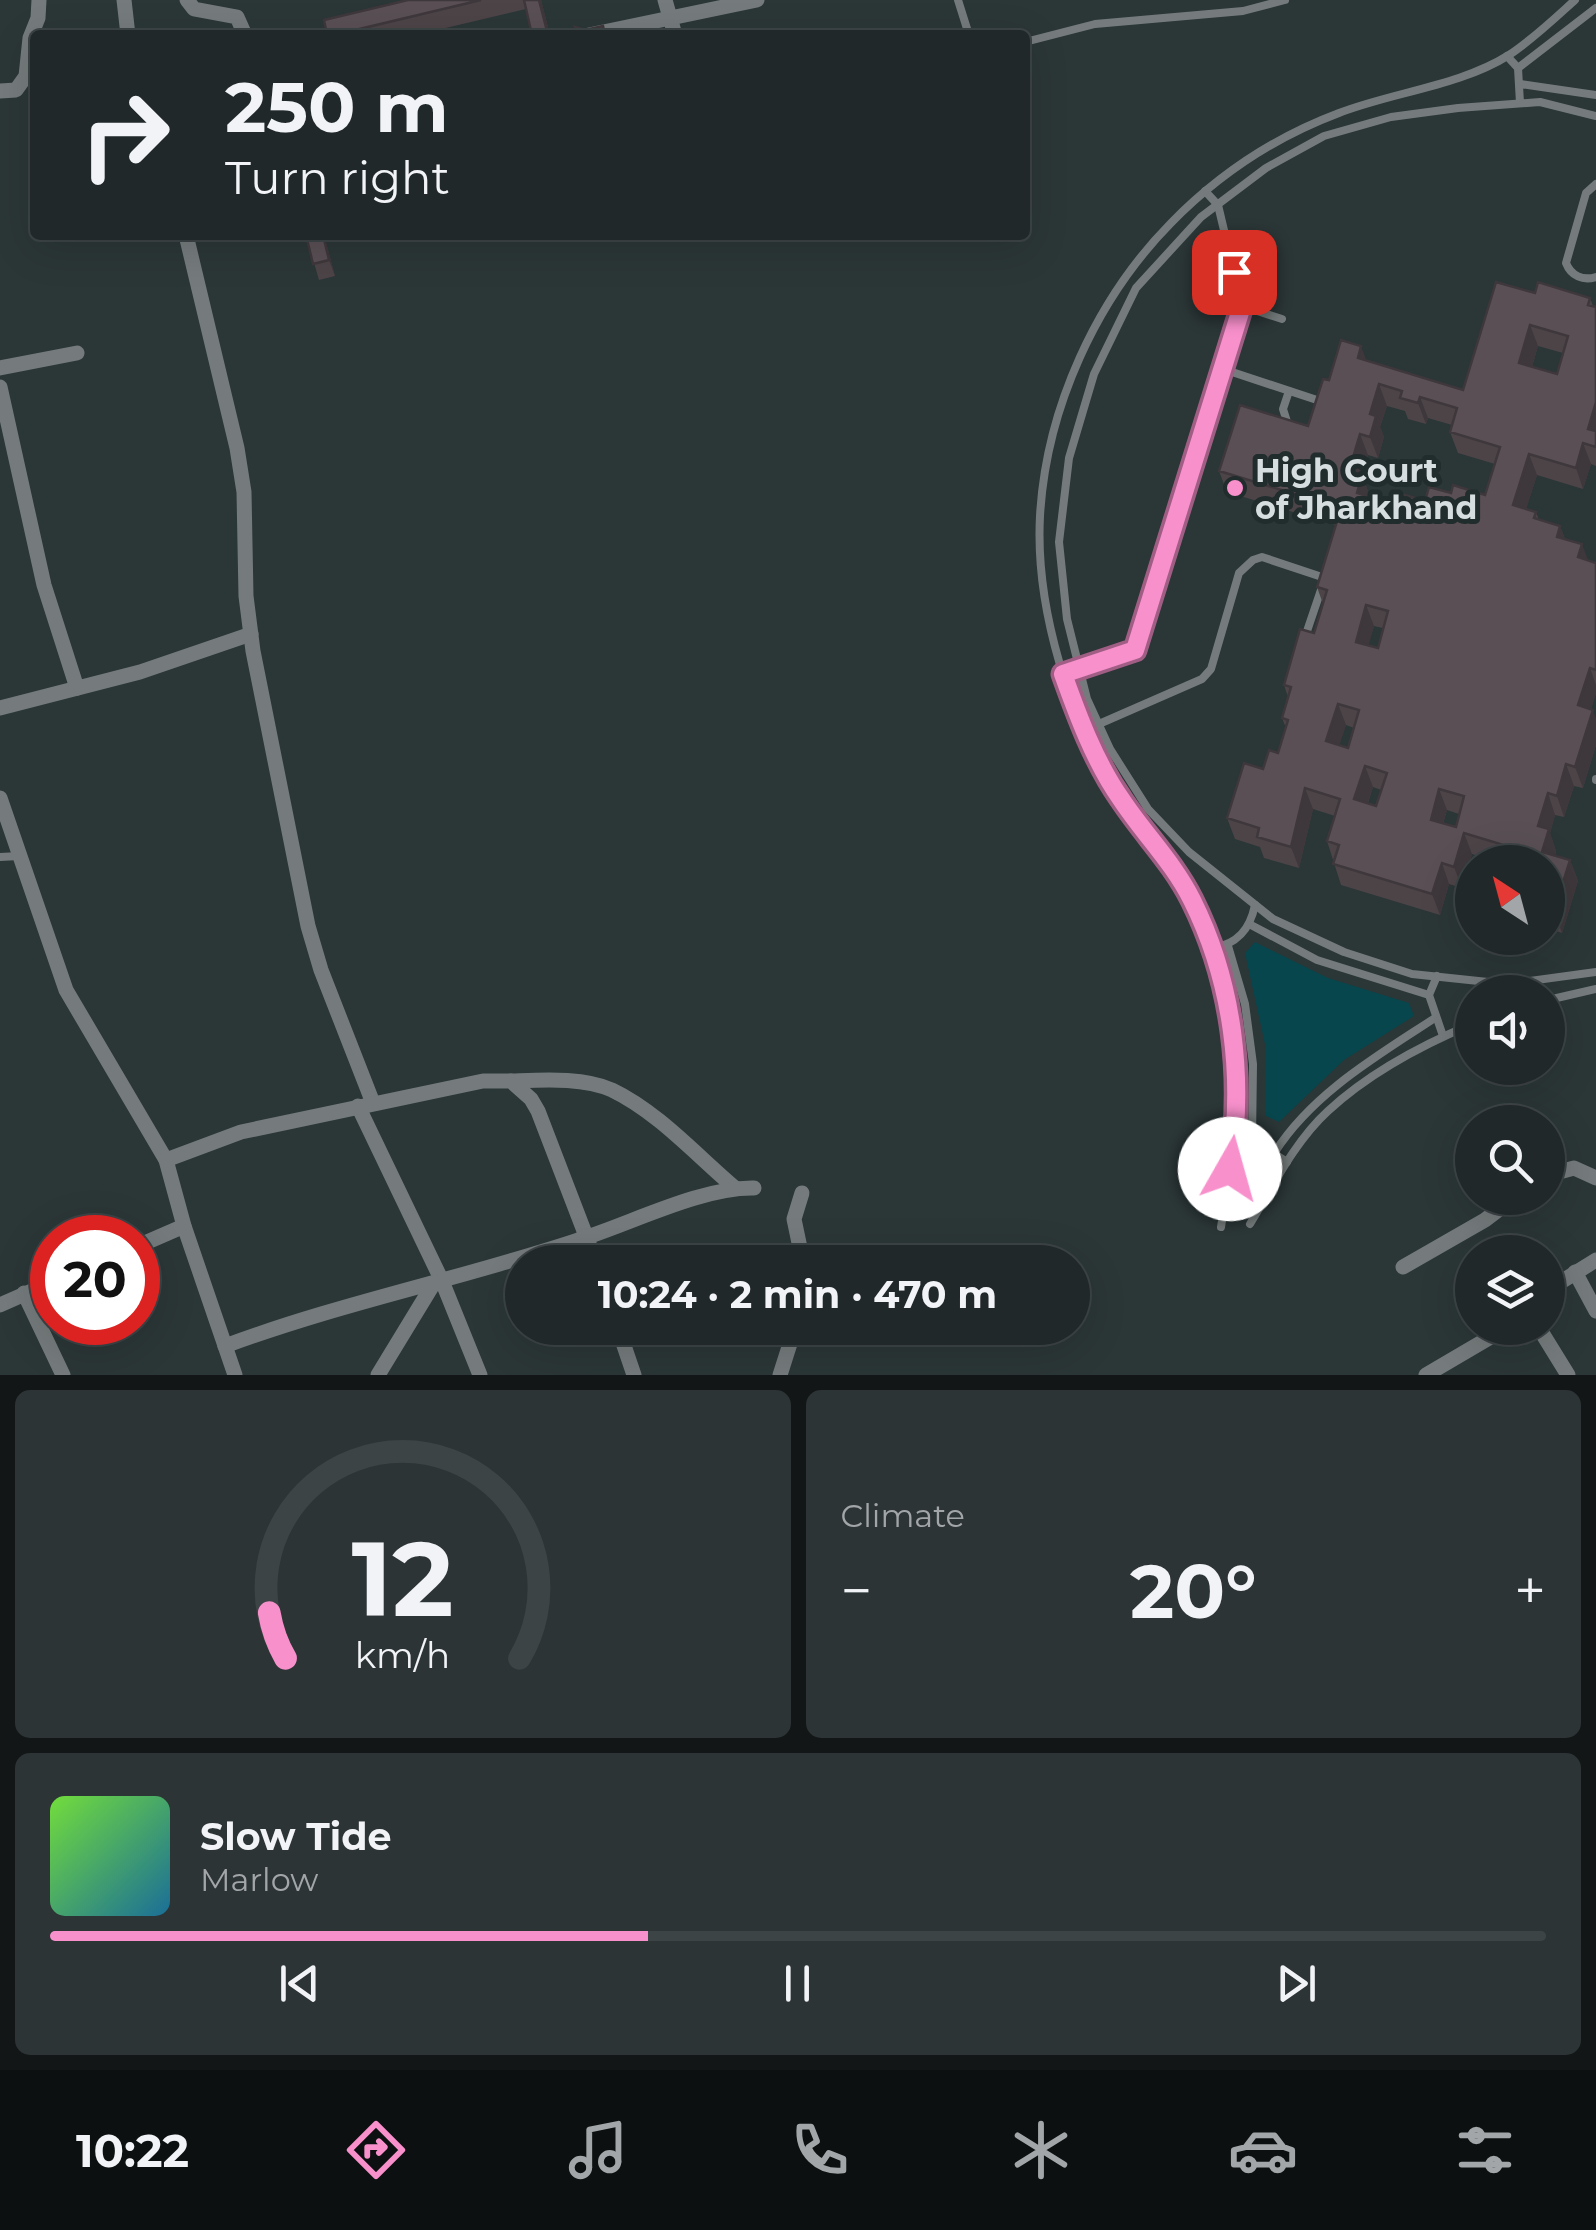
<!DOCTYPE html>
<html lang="en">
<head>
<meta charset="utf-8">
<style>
  body { margin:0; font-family:Montserrat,sans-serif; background:#2d3435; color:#f1f3f6; height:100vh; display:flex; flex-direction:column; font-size:38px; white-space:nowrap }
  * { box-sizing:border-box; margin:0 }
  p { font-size:32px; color:#a2a6a8 }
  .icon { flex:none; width:55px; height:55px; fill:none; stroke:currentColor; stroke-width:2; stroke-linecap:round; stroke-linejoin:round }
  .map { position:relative; height:1375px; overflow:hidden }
  .drawer { display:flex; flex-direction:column; gap:15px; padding:15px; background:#121617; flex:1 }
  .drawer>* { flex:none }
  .hud { position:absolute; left:30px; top:30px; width:1000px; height:210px; border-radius:10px; box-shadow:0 10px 40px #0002,0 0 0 2px #3d4446; background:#202829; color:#f1f3f6; overflow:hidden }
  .needle { width:65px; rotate:324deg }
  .controls { position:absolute; left:1455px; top:845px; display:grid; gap:20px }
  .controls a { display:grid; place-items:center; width:110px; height:110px; border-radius:50%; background:#202829; box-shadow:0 10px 40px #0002,0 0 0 2px #3d4446; font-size:50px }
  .speed { position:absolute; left:30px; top:1215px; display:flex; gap:20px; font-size:50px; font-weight:700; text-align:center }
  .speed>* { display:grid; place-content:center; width:130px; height:130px; border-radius:50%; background:#202829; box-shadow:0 10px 40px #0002,0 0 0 2px #3d4446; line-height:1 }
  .speed .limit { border:15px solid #d22; background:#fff; color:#111 }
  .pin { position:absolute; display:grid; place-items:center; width:85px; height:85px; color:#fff; margin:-42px; border-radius:20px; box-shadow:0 5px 15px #0006 }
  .me { position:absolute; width:110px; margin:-55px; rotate:7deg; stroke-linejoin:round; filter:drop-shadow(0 0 8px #0008) }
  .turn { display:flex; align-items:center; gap:35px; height:210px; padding:0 30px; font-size:45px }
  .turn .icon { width:130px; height:130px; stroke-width:2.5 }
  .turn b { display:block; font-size:70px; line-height:85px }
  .big { font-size:75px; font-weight:700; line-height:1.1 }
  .drawer .card { flex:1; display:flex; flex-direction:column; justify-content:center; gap:15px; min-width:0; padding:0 35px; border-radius:15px; background:#2d3435 }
  .drawer .dial { align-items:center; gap:0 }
  .dial svg { height:260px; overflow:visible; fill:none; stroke:#3d4446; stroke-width:7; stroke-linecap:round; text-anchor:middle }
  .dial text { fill:#f1f3f6; stroke:none }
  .song { display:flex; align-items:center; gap:30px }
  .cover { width:120px; height:120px; border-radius:15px; background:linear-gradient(135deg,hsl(100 70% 55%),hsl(200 70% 35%)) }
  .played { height:10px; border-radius:5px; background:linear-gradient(90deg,#f890cc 40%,#3d4446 40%) }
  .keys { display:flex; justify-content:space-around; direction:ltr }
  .heat { display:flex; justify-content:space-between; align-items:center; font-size:55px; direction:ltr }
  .drawer .tiles { flex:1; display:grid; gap:15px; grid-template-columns:1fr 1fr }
  .card:last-child { grid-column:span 2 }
  .trip { position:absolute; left:505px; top:1245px; width:585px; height:100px; border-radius:50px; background:#202829; box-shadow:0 10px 40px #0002,0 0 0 2px #3d4446; font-weight:700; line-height:100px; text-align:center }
  .tab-bar { display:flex; height:160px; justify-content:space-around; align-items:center; background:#0d1010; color:#a2a6a8 }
  .tab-bar .icon { width:70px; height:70px }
  .tab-bar .current { color:#f890cc }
  .tab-bar b { font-size:45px; color:#f1f3f6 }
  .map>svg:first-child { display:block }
  .green { fill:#07464d }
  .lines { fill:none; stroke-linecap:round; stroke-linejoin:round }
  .service { stroke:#757b7c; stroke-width:8 }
  .minor { stroke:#757b7c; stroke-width:15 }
  .wall { fill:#4d4448; fill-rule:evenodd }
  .shaded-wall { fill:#3e373b }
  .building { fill:#594f54; stroke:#3e373b; stroke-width:2.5; fill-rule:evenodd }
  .route-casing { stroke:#a15e85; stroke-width:25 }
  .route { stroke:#f890cc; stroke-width:18 }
  .poi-dot { fill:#f890cc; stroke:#212c2d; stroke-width:4 }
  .labels { text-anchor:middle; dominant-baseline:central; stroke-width:10; stroke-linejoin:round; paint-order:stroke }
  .poi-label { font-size:32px; font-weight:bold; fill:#d7dedf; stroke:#212c2d; text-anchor:start }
</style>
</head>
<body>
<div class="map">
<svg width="1596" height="1375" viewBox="0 0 1596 1375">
  <rect width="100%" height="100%" fill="#2b3637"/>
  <path class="green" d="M 1255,942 L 1328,978 L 1409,1003 L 1414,1016 L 1344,1060 L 1279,1122 L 1266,1116 L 1266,1049 L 1245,953 Z"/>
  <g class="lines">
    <g class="service">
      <path d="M 958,0 L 969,35"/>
      <path d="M 1025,42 L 1095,24 L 1243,11 L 1285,0"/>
      <path d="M 1507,56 L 1518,68 L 1520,103"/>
      <path d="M 1518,68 L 1596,8"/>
      <path d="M 1520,84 L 1596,95"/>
      <path d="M 1596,116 L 1540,102 L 1458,108 L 1391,117 L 1324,136 L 1266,168 L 1201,217 L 1136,288 L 1094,374 L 1069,458 L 1059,542 L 1067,619 L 1087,699 L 1110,749 L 1148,809 L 1189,852 L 1273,919 L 1344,952 L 1412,974 L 1507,984 L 1596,972"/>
      <path d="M 1596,184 L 1586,193 L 1566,263 C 1571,276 1583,281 1596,277"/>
      <path d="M 1242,306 L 1282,319"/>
      <path d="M 1223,369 L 1320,401 L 1319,404"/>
      <path d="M 1289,428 L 1283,409 L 1289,391"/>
      <path d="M 1063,674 L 1135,649 L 1242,306 L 1218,205 L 1205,191"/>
      <path d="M 1099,724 L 1202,679 L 1211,669 L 1239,573 L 1253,560 L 1262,557 L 1325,578 L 1304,640"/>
      <path d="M 1596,780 L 1596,779"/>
      <path d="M 0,857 L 19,856"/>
      <path d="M 1251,925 L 1317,960 L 1429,995"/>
      <path d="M 1228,946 L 1245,1004 L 1253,1064 L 1252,1140"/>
      <path d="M 1213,948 C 1238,944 1250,929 1255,905"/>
      <path d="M 1437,976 L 1429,995 L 1443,1036"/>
      <path d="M 1548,1000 L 1596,989"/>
      <path d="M 1235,1140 L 1252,1140 L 1287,1162"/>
      <path d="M 1275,1152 C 1313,1093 1377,1056 1435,1018"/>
      <path d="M 1250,1224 C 1273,1186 1295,1141 1328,1111 C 1369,1073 1422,1045 1472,1024"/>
      <path d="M 1221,1227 C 1226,1196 1233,1166 1236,1135 C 1243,1078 1232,995 1211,942 C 1199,912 1183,879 1163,853 C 1150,834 1132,817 1120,798 C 1070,721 1035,608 1040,516 C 1046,409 1096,299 1171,223 C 1218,175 1275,137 1339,113 C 1393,92 1460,86 1509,55 C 1532,40 1554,19 1575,0"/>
    </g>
    <g class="minor">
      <path d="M 124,0 L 128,35"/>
      <path d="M 187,0 L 194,9 L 237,17 L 245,35"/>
      <path d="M 665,0 L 675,35"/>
      <path d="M 589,35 L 757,0"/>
      <path d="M 0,91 L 16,90 L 26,76 L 30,38 L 38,18 L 39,0"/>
      <path d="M 186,235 L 237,448 L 244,492 L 246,596 L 253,651 L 308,926 L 321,970 L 373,1103"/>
      <path d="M 0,368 L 77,353"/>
      <path d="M 0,387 L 44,585 L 77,688"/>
      <path d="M 0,708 L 140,672 L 251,634"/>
      <path d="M 0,798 L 66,990 L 166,1160 L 184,1226 L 235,1375"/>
      <path d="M 511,1081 C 542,1080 583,1077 612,1090 C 658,1112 697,1156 735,1188"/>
      <path d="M 358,1106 L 442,1281 L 480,1375"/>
      <path d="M 166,1160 L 241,1132 L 483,1081 L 511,1081 L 531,1099 L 538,1111 L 596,1262"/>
      <path d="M 1548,1175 L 1574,1168 L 1596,1178"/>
      <path d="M 802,1193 L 794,1219 L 803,1262"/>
      <path d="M 138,1246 L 184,1226"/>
      <path d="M 1403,1267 L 1485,1220 L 1514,1198"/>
      <path d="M 1575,1272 L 1596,1311"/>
      <path d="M 1548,1290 L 1596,1260"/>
      <path d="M 24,1293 L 63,1375"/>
      <path d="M 0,1305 L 52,1282"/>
      <path d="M 618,1328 L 634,1375"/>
      <path d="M 1539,1328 L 1568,1375"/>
      <path d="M 225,1346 C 340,1303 461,1279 578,1240 C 630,1224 701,1187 754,1188"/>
      <path d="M 378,1375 L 434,1283"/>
      <path d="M 780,1375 L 795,1328"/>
      <path d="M 1426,1375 L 1506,1328"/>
    </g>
  </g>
  <g class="wall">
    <path d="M 408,0 L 541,0 L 549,31 L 556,29 L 558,35 L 532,35 L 526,9 L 416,35 L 327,35 Z"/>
    <path d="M 306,235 L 324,235 L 335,276 L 319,280 Z"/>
    <path d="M 1535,293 L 1590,298 L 1593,306 L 1596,307 L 1596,466 L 1591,464 L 1583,489 L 1537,475 L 1526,509 L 1536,512 L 1539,520 L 1560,526 L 1565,539 L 1588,560 L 1596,563 L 1596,693 L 1591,709 L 1596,719 L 1596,745 L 1583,788 L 1574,786 L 1564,817 L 1555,815 L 1550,833 L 1556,851 L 1555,856 L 1570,860 L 1578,881 L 1562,933 L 1548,928 L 1548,862 L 1499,862 L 1472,854 L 1462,888 L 1449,884 L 1440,915 L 1341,885 L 1327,841 L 1335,816 L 1313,809 L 1299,868 L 1264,858 L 1260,847 L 1235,839 L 1227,818 L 1263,769 L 1278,753 L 1286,728 L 1282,718 L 1288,697 L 1284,685 L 1314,633 L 1323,604 L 1317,587 L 1336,525 L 1227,492 L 1219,471 L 1308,426 L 1329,380 L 1367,361 L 1463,390 ZM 1538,346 L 1563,353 L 1557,374 L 1532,367 ZM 1387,406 L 1405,411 L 1408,419 L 1426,424 L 1428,418 L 1452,425 L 1450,432 L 1458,453 L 1495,464 L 1485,495 L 1451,493 L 1425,501 L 1392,504 L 1370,497 L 1362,475 L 1368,455 L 1378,458 L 1384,437 L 1380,427 ZM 1374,626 L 1383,628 L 1378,648 L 1368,645 ZM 1346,725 L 1354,728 L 1348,748 L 1339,745 ZM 1373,787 L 1381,790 L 1376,806 L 1368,803 ZM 1447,810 L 1459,814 L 1456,827 L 1443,824 Z"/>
  </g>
  <g class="shaded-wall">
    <path d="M 539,0 L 541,0 L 550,35 L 548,35 Z"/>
    <path d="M 323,235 L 324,235 L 335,276 L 329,260 Z"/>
    <path d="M 1530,325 L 1538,346 L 1527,384 L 1519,363 Z"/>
    <path d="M 1361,346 L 1369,367 L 1358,358 Z"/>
    <path d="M 1379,384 L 1387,406 L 1380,427 L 1384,437 L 1378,458 L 1370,437 L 1370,414 Z"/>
    <path d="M 1420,397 L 1428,418 L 1426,424 L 1418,403 Z"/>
    <path d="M 1596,402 L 1596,447 L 1588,429 Z"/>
    <path d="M 1360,434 L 1368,455 L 1358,488 L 1362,475 L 1370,496 L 1364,514 L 1349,471 Z"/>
    <path d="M 1583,443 L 1591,464 L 1583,489 L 1576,468 Z"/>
    <path d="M 1529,454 L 1537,475 L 1521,526 L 1513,505 Z"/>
    <path d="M 1560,526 L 1568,547 L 1557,537 Z"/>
    <path d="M 1582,544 L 1590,565 L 1578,557 Z"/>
    <path d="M 1366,605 L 1374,626 L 1364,663 L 1356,642 Z"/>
    <path d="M 1590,668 L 1596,685 L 1596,693 L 1586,726 L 1578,705 Z"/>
    <path d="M 1338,704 L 1346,725 L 1334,762 L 1326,741 Z"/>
    <path d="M 1593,710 L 1596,719 L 1596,745 L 1583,788 L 1575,767 Z"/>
    <path d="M 1566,764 L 1574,786 L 1564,817 L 1557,796 Z"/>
    <path d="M 1365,766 L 1373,787 L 1362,820 L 1354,799 Z"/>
    <path d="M 1305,788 L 1313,809 L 1299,868 L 1291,847 Z"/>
    <path d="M 1439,789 L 1447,810 L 1438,841 L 1431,820 Z"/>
    <path d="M 1548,793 L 1555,815 L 1550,833 L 1556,851 L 1550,873 L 1542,852 L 1538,826 Z"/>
    <path d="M 1464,833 L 1472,854 L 1462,888 L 1454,867 Z"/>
    <path d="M 1570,860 L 1578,881 L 1562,933 L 1554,911 Z"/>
    <path d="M 1442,863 L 1449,884 L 1440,915 L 1432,894 Z"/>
  </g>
  <g class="building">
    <path d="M 408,0 L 481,0 L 347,32 L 348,35 L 327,35 L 324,20 Z"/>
    <path d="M 524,0 L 539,0 L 547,31 L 556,29 L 557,35 L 532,35 Z"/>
    <path d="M 603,26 L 605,35 L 578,35 L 575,27 L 585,30 Z"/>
    <path d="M 306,235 L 323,235 L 329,260 L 313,264 Z"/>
    <path d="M 1496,282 L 1535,293 L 1538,282 L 1590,298 L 1588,305 L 1596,307 L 1596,402 L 1588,429 L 1596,431 L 1596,447 L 1583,443 L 1576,468 L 1529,454 L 1513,505 L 1536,512 L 1534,518 L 1560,526 L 1557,537 L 1582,544 L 1578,557 L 1596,563 L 1596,670 L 1590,668 L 1578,705 L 1593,710 L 1575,767 L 1566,764 L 1557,796 L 1548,793 L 1538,826 L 1549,829 L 1542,852 L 1570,860 L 1554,911 L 1548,909 L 1548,862 L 1502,862 L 1507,846 L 1464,833 L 1454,867 L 1442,863 L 1432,894 L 1333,864 L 1339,845 L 1327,841 L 1340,799 L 1305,788 L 1291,847 L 1257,837 L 1259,828 L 1227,818 L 1244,763 L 1263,769 L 1269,750 L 1278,753 L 1288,720 L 1282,718 L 1291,687 L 1284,685 L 1300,629 L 1314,633 L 1327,590 L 1317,587 L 1341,508 L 1219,471 L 1240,405 L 1308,426 L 1323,379 L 1329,380 L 1341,340 L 1361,346 L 1358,358 L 1463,390 ZM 1530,325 L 1568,336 L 1557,374 L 1519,363 ZM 1379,384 L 1402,391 L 1400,398 L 1418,403 L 1420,397 L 1457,408 L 1450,432 L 1500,447 L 1485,495 L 1453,485 L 1451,493 L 1429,487 L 1425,501 L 1395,492 L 1392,504 L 1357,493 L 1362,475 L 1349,471 L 1360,434 L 1370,437 L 1376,416 L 1370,414 ZM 1366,605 L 1388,611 L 1378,648 L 1356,642 ZM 1338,704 L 1359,710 L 1348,748 L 1326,741 ZM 1365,766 L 1387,773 L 1376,806 L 1354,799 ZM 1439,789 L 1464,796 L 1456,827 L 1431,820 Z"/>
  </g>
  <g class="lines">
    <defs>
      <path id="route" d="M 1230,1169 C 1245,1079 1233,982 1192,900 C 1173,862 1144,834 1121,799 C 1095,762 1078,716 1063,674 L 1135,650 L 1242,306 L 1234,272"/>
    </defs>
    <use href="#route" class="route-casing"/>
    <use href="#route" class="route"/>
  </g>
  <circle class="poi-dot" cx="1235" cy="488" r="10"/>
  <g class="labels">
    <g class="poi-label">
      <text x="1255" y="470">High Court<tspan x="1255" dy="37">of Jharkhand</tspan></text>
    </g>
  </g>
</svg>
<div class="controls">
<a><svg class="needle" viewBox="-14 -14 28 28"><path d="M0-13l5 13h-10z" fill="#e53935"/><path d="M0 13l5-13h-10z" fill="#a2a6a8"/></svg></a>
<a><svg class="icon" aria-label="sound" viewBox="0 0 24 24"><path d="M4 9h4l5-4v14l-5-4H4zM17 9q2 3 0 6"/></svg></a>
<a><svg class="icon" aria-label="search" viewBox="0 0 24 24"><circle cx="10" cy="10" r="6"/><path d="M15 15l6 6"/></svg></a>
<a><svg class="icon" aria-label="layers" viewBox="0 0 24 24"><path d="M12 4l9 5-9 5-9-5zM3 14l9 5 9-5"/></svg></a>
</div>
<div class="speed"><div class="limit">20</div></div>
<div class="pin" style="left:1234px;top:272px;background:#d93025"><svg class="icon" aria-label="arrive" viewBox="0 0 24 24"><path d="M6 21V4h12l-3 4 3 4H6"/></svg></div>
<svg class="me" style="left:1230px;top:1169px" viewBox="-20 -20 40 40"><circle r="19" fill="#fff"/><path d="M0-13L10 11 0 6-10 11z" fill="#f890cc"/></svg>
<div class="trip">10:24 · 2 min · 470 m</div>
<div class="hud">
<div class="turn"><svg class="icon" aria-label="right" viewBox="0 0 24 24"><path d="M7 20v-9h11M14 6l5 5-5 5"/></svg><div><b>250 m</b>Turn right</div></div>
</div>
</div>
<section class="drawer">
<div class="tiles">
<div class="card dial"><svg viewBox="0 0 100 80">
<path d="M14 69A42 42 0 1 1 86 69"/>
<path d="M14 69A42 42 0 0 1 9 55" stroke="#f890cc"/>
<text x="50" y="56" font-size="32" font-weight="700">12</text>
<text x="50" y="72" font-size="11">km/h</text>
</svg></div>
<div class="card"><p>Climate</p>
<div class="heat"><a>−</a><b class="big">20°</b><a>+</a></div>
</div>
<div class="card">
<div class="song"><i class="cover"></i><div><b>Slow Tide</b><p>Marlow</p></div></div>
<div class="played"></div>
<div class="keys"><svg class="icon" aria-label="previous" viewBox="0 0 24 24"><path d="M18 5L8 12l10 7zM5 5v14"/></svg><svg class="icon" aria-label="pause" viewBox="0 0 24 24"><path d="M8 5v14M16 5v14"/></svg><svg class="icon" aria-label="next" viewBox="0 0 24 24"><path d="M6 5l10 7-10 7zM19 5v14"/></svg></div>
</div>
</div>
</section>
<nav class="tab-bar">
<b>10:22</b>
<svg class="icon current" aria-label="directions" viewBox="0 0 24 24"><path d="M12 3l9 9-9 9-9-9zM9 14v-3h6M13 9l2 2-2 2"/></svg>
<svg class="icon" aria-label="music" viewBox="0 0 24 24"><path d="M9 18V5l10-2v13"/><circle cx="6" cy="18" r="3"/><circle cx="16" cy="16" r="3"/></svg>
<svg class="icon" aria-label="phone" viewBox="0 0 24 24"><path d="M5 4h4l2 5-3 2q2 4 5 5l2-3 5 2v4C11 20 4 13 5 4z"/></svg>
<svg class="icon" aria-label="climate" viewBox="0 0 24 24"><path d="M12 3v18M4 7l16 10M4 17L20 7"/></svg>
<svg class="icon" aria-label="car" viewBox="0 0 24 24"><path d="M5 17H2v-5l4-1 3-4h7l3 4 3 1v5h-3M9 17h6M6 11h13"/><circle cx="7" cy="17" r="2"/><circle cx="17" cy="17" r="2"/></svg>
<svg class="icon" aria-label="filters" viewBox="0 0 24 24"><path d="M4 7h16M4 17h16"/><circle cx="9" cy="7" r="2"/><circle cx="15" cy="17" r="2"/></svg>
</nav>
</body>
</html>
